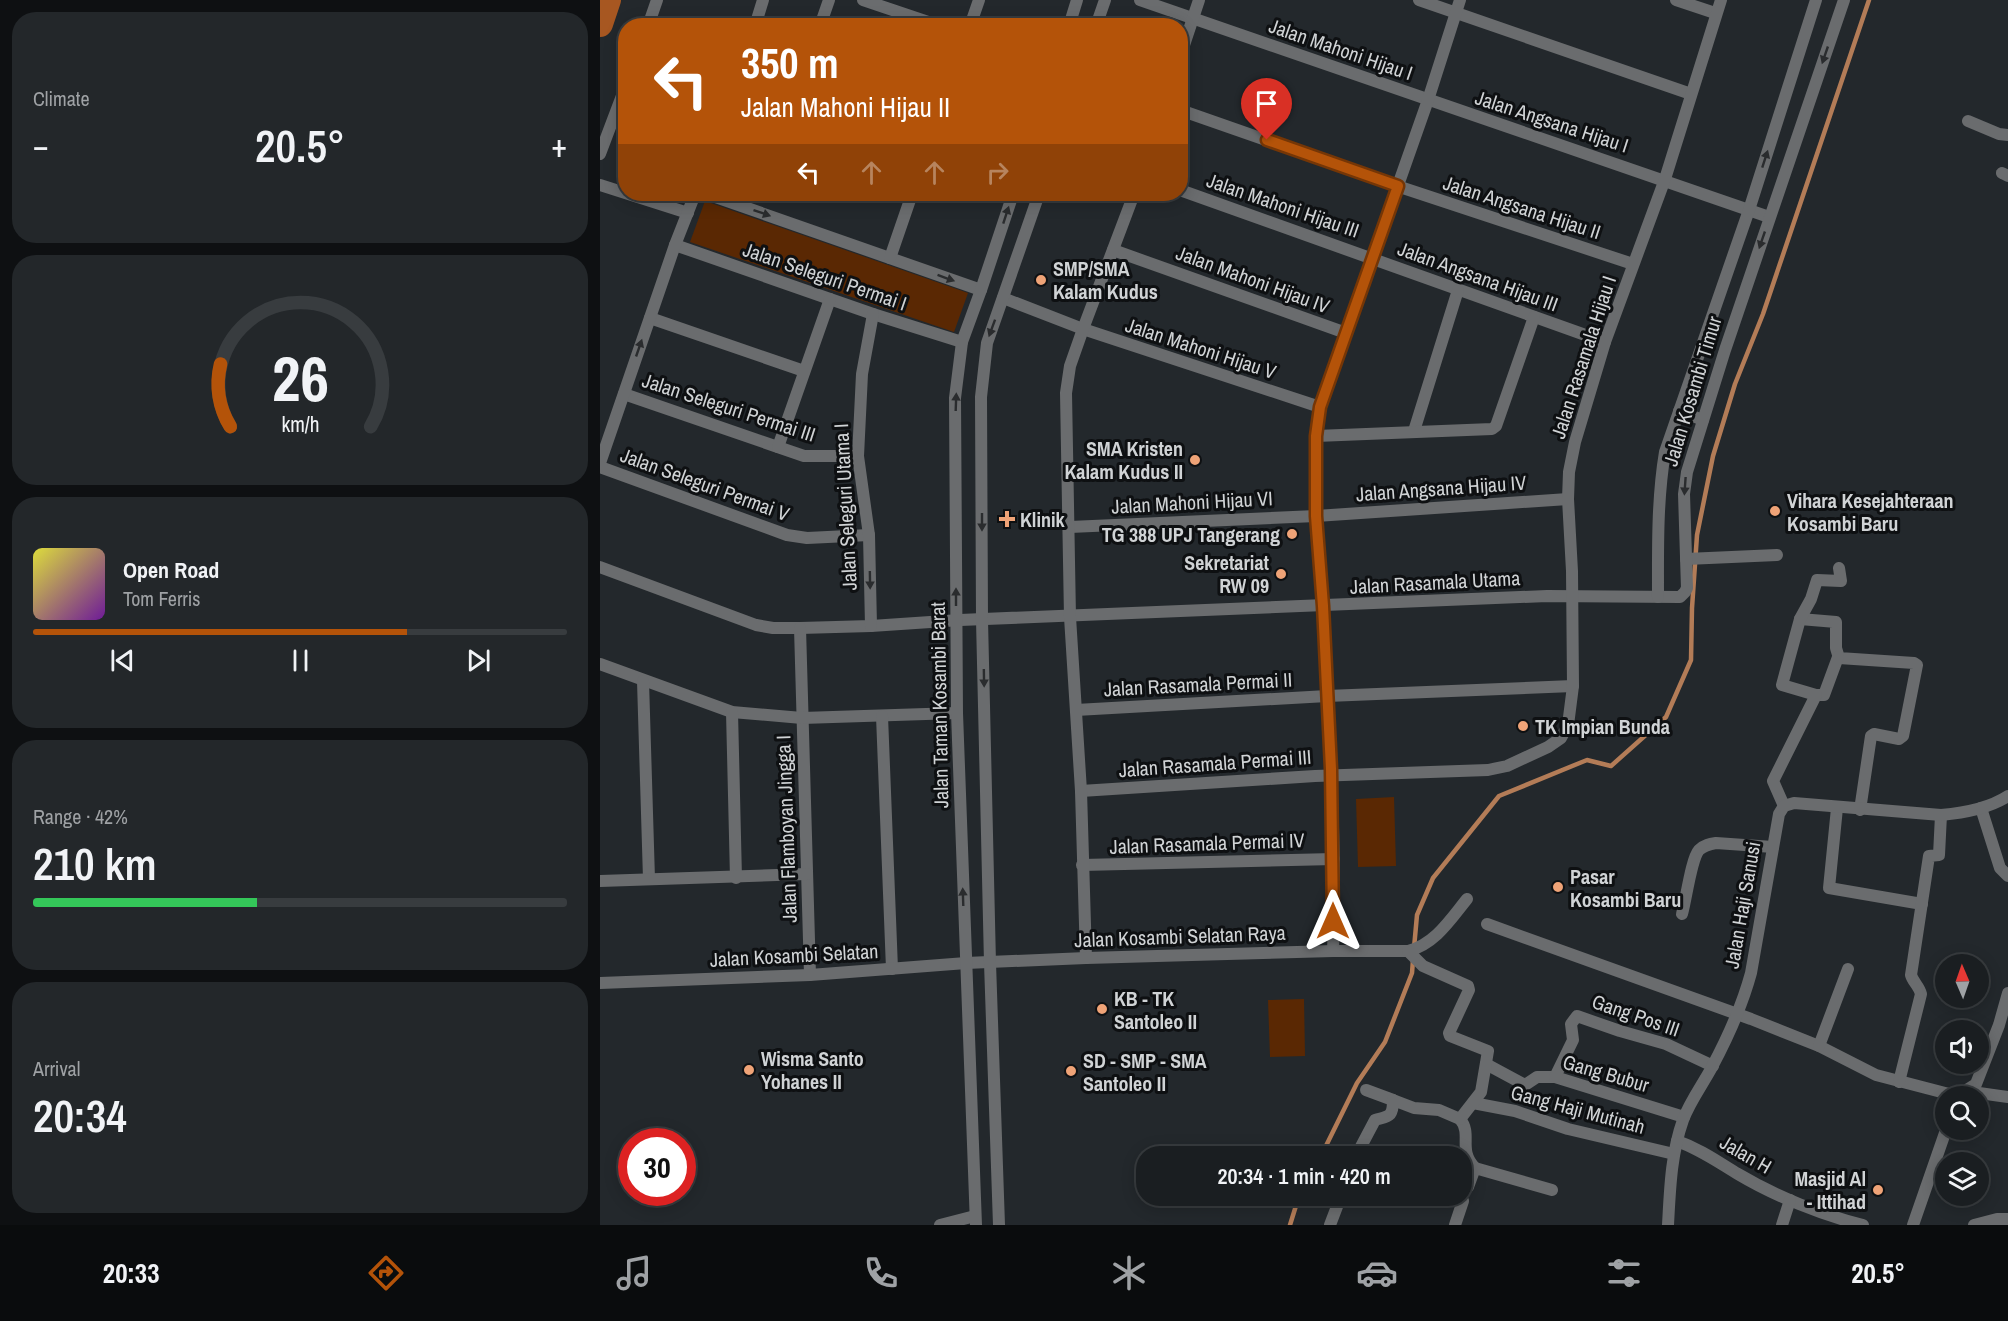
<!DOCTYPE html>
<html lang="en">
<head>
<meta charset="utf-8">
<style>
  body { margin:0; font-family:"Archivo Narrow",sans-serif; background:#23272a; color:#f1f3f6; height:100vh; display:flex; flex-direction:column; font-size:22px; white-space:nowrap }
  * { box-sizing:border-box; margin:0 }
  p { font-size:20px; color:#9fa2a5 }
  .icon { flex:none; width:33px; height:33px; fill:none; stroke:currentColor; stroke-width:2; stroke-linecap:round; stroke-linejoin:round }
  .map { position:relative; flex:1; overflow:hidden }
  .side { display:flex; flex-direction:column; gap:12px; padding:12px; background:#0e1012; width:600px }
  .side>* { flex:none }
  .hud { position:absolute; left:18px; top:18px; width:570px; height:183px; border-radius:24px; box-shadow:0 3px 15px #0003,0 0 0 2px #383c3f; background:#b45309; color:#fff; overflow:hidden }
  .needle { width:39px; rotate:358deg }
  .tools { position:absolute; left:1335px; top:954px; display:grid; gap:12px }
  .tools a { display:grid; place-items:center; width:54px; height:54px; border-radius:50%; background:#1a1e21; box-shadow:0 3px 15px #0003,0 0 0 2px #383c3f; font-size:30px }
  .speed { position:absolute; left:18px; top:1128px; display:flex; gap:12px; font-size:30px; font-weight:700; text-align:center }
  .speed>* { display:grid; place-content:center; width:78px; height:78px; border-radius:50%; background:#1a1e21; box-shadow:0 3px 15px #0003,0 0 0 2px #383c3f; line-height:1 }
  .speed .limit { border:9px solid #d22; background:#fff; color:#111 }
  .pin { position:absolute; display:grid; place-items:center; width:51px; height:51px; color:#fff; margin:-62px -26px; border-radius:50% 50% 50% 0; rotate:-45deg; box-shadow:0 0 6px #0007 }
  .pin .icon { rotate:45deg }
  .me { position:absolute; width:66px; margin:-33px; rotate:0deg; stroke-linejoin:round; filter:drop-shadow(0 0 4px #0008) }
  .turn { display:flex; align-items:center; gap:21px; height:126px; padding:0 24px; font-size:27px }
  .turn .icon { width:78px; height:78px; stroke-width:2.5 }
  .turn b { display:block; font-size:42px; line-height:51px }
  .lanes { display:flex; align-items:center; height:57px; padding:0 24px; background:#0003; justify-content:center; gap:30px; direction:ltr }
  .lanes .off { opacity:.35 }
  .big { font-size:45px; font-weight:600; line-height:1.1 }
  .side .widget { flex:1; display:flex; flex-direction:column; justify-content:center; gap:9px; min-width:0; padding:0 21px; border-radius:24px; background:#23272a }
  .side .dial { align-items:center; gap:0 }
  .dial svg { height:156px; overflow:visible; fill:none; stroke:#383c3f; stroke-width:7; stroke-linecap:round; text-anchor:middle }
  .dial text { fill:#f1f3f6; stroke:none }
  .song { display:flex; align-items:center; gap:18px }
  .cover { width:72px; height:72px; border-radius:9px; background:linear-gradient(135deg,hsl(60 70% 55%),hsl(280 70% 35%)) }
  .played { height:6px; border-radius:3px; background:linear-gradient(90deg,#b45309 70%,#383c3f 70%) }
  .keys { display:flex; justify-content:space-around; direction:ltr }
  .heat { display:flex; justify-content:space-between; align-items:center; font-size:33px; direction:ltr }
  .charge { height:9px; border-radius:4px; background:linear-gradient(90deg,#34c759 42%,#383c3f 0) }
  .trip { position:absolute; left:536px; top:1146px; width:336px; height:60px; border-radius:24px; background:#1a1e21; box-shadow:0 3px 15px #0003,0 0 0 2px #383c3f; font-weight:600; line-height:60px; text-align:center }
  .tabs { display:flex; height:96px; justify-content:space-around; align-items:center; background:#0a0c0d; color:#9fa2a5 }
  .tabs .icon { width:42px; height:42px }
  .tabs .current { color:#b45309 }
  .tabs b { font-size:27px; color:#f1f3f6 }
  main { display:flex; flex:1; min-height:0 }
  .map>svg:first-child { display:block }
  .green { fill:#5a2803 }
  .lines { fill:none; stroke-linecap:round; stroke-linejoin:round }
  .stream { stroke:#b37c57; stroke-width:4.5 }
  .river { stroke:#a75721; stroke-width:26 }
  .minor { stroke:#6a6c6e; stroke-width:12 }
  .oneway { fill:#2a2c2e }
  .route-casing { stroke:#753606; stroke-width:15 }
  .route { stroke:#b45309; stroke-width:10 }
  .poi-dot { fill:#efa377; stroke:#0e1012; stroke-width:2 }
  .labels { text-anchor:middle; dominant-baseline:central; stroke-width:6; stroke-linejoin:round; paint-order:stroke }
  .street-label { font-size:20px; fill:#d0d3d5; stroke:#0e1012 }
  .poi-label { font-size:20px; font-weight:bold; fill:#d0d3d5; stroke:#0e1012; text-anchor:start }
</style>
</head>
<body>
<main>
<section class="side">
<div class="widget"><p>Climate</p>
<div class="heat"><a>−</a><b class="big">20.5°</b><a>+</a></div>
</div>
<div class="widget dial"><svg viewBox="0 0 100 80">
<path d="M14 69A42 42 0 1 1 86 69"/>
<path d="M14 69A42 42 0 0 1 9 37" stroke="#b45309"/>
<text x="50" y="56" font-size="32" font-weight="700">26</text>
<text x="50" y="72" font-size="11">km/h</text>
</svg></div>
<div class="widget">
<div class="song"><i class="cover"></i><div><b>Open Road</b><p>Tom Ferris</p></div></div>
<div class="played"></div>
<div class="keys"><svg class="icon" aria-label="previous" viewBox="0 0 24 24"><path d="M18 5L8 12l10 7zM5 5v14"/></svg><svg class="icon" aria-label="pause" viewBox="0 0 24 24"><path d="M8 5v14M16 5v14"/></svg><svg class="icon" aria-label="next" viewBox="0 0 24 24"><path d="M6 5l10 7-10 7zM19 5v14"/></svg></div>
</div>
<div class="widget"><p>Range · 42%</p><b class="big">210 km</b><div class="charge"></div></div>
<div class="widget"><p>Arrival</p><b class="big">20:34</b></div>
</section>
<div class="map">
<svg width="1408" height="1225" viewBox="0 0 1408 1225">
  <rect width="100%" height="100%" fill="#23282c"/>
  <g class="green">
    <path d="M 105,201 L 368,293 L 354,332 L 90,242 Z"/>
    <path d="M 794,797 L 796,866 L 758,867 L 756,799 Z"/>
    <path d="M 704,999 L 705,1056 L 670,1057 L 668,1000 Z"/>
  </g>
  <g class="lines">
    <g class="stream">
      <path d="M 814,948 L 817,915 L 833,878 L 899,796 L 987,760 L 1011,766 L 1066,717 L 1091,660 L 1092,608 L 1097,535 L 1113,456 L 1135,384 L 1163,314 L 1269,0"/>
      <path d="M 721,1156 L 757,1083 L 785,1042 L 812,973 L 813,960"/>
      <path d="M 690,1225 L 699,1196"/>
    </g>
    <path class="river" d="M 0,24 L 8,0"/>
    <g class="minor">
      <path d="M 263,0 L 340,26"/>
      <path d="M 540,0 C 749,73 960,144 1169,217"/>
      <path d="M 819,0 L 1091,94"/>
      <path d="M 1076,0 L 1115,13"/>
      <path d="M 48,26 L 57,0"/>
      <path d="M 155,26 L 163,0"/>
      <path d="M 220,26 L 229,0"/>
      <path d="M 370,26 L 379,0"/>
      <path d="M 469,26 L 477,0"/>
      <path d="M 496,26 L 505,0"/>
      <path d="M 580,57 L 599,0"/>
      <path d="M 580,110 L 797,186 L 1033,264"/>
      <path d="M 1368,121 L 1399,134 L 1408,135"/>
      <path d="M 0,154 L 26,85"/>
      <path d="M 1402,173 L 1408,176"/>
      <path d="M 0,185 L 88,213"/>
      <path d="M 580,190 L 1005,342"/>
      <path d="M 107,194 L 381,290"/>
      <path d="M 75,245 L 273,314 L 362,342"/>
      <path d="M 513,250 L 746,333"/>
      <path d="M 290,258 L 312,194"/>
      <path d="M 403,298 L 483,329 L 720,407"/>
      <path d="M 50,318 L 204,371"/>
      <path d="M 24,394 L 204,456 L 258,456"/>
      <path d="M 1079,411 L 1103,420"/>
      <path d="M 814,431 L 858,290"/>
      <path d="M 716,436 L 892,429 L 896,426 L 934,317"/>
      <path d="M 178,447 L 230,299"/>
      <path d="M 0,463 L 75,245 L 95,194"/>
      <path d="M 0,467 L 187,535 L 207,538 L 269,535"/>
      <path d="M 470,527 L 716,516 L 968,499"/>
      <path d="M 1086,559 L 1177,555"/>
      <path d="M 0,567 L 156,625 L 173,628 L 200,628 L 271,626 L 360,620 L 947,596 L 1080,597 L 1085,592 L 1087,588 L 1084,494 L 1087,472 L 1125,350 L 1244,0"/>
      <path d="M 1058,597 C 1058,549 1057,500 1065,452 L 1149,210 L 1216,0"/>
      <path d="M 1200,619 L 1236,622 L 1236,648 L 1239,658 L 1314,663 L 1317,665 L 1303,736 L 1299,739 L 1274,734 L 1271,736 L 1260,810"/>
      <path d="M 271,626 L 269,535 L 258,456 L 262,374 L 273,314"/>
      <path d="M 200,628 L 210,975"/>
      <path d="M 0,664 L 132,712 L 202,718 L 357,713"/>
      <path d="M 43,681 L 49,879"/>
      <path d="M 1216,695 L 1224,695 L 1238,657"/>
      <path d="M 476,710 L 727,696 L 973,686"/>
      <path d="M 132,712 L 136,878"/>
      <path d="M 282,716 L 292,969"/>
      <path d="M 481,791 L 715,776 L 888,770 L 907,766 L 948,747 L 961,738 L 968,725 L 973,686 L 972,571 L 968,499 L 969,472 L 975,442 L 1005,342 L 1065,179 L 1121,0"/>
      <path d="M 1184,806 L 1173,781 L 1216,695 L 1182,685 L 1200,619 L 1211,599 L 1217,580 L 1241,581 L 1239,568"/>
      <path d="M 1237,808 L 1229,888 L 1322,904"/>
      <path d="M 1381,808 L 1400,868 L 1408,876"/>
      <path d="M 482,865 L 734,859"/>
      <path d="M 0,881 L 207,874"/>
      <path d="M 1082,914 C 1086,901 1091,859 1099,850 C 1104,845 1110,844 1116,843 L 1173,847"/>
      <path d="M 887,924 L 1151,1019 L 1219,1046 L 1276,1075 L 1349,1094 L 1365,1091 L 1376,1084 L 1399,1025 L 1408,993"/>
      <path d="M 733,951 C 736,871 732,791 728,711 C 726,676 726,641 723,606 C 718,540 711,473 720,407 L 828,100 L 860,0"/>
      <path d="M 486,958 L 481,791 L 470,617 L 466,393 L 470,366 L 483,329 L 534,194"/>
      <path d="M 0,983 L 210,975 L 366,963 L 486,958 L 733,951 L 808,951 C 835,944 850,920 867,899"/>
      <path d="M 1219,1046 L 1248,969"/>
      <path d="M 886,1064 L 925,1085 L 937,1077 L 955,1077 L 1084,1117"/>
      <path d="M 955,1077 L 973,1040 L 971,1024 L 977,1016 L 1020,1031 L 1066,1044 L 1113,1066"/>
      <path d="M 1299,1082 L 1321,994 C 1319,986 1313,982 1311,975 L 1329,856 L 1339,855 L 1341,815"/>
      <path d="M 766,1090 L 793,1100"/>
      <path d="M 1365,1091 L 1408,1097"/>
      <path d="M 873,1103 L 915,1111 L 968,1129 L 1074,1154"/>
      <path d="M 860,1119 C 873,1135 857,1149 875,1168 L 868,1187 L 861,1193"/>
      <path d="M 1077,1141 C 1100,1149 1118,1162 1138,1174 C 1175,1196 1222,1215 1263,1225"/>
      <path d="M 756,1156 L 775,1120 C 788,1116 793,1118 793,1100 L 814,1108 L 839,1110 L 860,1119 L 881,1092 L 888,1051 L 850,1036 L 849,1033 L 869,990 L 868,986 L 823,966 L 808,951"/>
      <path d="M 875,1168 L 952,1190"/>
      <path d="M 340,1225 L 375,1216"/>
      <path d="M 376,1225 L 357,713 L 355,398 L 362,342 L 381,290 L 413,194"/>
      <path d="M 399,1225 L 390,963 L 382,620 L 381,397 L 387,343 L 439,194"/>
      <path d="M 730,1225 L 741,1196"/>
      <path d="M 855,1225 L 863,1201 L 861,1196"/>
      <path d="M 1068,1225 C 1070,1189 1071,1154 1083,1120 C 1090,1101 1103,1084 1112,1067 C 1128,1037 1142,1006 1151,973 L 1179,814 L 1184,806 L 1194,803 L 1341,815 C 1364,813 1388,809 1408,796"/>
      <path d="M 1182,1225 L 1190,1200"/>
      <path d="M 1313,1225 L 1346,1130"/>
      <path d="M 1374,1225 L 1397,1219 L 1408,1219"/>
    </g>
  </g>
  <defs><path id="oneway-solid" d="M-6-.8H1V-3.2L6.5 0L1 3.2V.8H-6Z" transform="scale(1.5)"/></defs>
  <g class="oneway">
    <use href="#oneway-solid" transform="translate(1225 55) rotate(109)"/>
    <use href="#oneway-solid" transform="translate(1165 159) rotate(-72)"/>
    <use href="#oneway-solid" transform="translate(162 213) rotate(19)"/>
    <use href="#oneway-solid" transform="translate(406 215) rotate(-72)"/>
    <use href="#oneway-solid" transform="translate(1162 240) rotate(109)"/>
    <use href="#oneway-solid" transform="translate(346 278) rotate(20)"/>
    <use href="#oneway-solid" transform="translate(392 328) rotate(110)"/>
    <use href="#oneway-solid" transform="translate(39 348) rotate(-71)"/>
    <use href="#oneway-solid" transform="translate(356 402) rotate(-88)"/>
    <use href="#oneway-solid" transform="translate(1085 486) rotate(94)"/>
    <use href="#oneway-solid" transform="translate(382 522) rotate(90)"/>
    <use href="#oneway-solid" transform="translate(270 580) rotate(89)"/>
    <use href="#oneway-solid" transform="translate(356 597) rotate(-90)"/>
    <use href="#oneway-solid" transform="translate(384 678) rotate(89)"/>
    <use href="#oneway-solid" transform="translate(363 897) rotate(-92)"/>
  </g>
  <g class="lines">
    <defs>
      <path id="route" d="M 667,140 L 798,186 L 720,407 L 716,436 L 716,516 L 723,606 L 731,769 L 733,921"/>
    </defs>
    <use href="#route" class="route-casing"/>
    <use href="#route" class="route"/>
  </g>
  <g class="poi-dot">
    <circle cx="441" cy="280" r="6"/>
    <circle cx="595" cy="460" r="6"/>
    <circle cx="1175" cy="511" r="6"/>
    <path d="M404 510h6v6h6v6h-6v6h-6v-6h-6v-6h6z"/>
    <circle cx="692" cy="534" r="6"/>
    <circle cx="681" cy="574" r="6"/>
    <circle cx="923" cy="726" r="6"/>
    <circle cx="958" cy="887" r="6"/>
    <circle cx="502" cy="1009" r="6"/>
    <circle cx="149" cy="1070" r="6"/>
    <circle cx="471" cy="1071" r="6"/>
    <circle cx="1278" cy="1190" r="6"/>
  </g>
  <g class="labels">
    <g class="street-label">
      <text transform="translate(741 49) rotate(19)">Jalan Mahoni Hijau I</text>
      <text transform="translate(952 121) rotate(18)">Jalan Angsana Hijau I</text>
      <text transform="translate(683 205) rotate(19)">Jalan Mahoni Hijau III</text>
      <text transform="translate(922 207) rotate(18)">Jalan Angsana Hijau II</text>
      <text transform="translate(225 276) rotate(19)">Jalan Seleguri Permai I</text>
      <text transform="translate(878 276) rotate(20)">Jalan Angsana Hijau III</text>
      <text transform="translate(653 279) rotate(20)">Jalan Mahoni Hijau IV</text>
      <text transform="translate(601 348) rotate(18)">Jalan Mahoni Hijau V</text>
      <text transform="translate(983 357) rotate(-72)">Jalan Rasamala Hijau I</text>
      <text transform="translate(1092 391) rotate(-73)">Jalan Kosambi Timur</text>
      <text transform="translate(129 407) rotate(18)">Jalan Seleguri Permai III</text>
      <text transform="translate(105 484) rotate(20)">Jalan Seleguri Permai V</text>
      <text transform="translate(841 488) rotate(-4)">Jalan Angsana Hijau IV</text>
      <text transform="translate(592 502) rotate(-3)">Jalan Mahoni Hijau VI</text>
      <text transform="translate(245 507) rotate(-93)">Jalan Seleguri Utama I</text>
      <text transform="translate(835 582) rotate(-3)">Jalan Rasamala Utama</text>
      <text transform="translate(598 684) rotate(-3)">Jalan Rasamala Permai II</text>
      <text transform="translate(339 705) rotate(-91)">Jalan Taman Kosambi Barat</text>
      <text transform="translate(615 763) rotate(-4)">Jalan Rasamala Permai III</text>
      <text transform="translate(186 829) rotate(-92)">Jalan Flamboyan Jingga I</text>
      <text transform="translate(607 843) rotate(-2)">Jalan Rasamala Permai IV</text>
      <text transform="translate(1142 905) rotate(-80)">Jalan Haji Sanusi</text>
      <text transform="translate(580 936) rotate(-2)">Jalan Kosambi Selatan Raya</text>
      <text transform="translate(194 955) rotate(-3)">Jalan Kosambi Selatan</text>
      <text transform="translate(1036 1015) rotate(19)">Gang Pos III</text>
      <text transform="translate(1006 1073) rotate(16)">Gang Bubur</text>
      <text transform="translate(978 1109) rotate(15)">Gang Haji Mutinah</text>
      <text transform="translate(1146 1154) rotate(30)">Jalan H</text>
    </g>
    <g class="poi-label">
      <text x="453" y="268">SMP/SMA<tspan x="453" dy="23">Kalam Kudus</tspan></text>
      <text x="583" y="448" text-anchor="end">SMA Kristen<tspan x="583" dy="23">Kalam Kudus II</tspan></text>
      <text x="1187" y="500">Vihara Kesejahteraan<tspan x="1187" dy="23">Kosambi Baru</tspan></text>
      <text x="420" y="519">Klinik</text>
      <text x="680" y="534" text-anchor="end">TG 388 UPJ Tangerang</text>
      <text x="669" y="562" text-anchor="end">Sekretariat<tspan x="669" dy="23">RW 09</tspan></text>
      <text x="935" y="726">TK Impian Bunda</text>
      <text x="970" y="876">Pasar<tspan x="970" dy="23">Kosambi Baru</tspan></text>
      <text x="514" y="998">KB - TK<tspan x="514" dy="23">Santoleo II</tspan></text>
      <text x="161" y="1058">Wisma Santo<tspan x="161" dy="23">Yohanes II</tspan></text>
      <text x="483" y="1060">SD - SMP - SMA<tspan x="483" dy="23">Santoleo II</tspan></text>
      <text x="1266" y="1178" text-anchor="end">Masjid Al<tspan x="1266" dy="23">- Ittihad</tspan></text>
    </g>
  </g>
</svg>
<div class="tools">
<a><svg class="needle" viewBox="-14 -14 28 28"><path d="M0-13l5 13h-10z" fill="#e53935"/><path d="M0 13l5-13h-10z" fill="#9fa2a5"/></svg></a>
<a><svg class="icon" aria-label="sound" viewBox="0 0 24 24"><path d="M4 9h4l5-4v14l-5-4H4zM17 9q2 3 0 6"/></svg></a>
<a><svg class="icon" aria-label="search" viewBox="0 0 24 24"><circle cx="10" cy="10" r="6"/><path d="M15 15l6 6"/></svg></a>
<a><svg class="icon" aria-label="layers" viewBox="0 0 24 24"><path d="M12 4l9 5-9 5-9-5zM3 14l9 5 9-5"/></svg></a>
</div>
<div class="speed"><div class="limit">30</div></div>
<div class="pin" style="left:667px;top:140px;background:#d93025"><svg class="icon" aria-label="arrive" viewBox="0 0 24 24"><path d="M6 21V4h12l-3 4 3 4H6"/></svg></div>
<svg class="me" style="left:733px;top:921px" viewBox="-20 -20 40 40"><path d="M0-17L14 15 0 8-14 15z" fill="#b45309" stroke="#fff" stroke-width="4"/></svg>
<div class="trip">20:34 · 1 min · 420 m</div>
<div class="hud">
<div class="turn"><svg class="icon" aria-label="left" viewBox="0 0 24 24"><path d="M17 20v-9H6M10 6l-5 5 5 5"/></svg><div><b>350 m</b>Jalan Mahoni Hijau II</div></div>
<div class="lanes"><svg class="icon" aria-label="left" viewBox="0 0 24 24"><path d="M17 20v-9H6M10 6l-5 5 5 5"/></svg><svg class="icon off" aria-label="ahead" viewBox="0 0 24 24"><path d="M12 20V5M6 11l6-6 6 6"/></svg><svg class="icon off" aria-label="ahead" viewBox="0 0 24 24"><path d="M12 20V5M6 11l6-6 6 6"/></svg><svg class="icon off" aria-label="right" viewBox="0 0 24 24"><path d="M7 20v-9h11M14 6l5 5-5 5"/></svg></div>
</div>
</div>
</main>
<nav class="tabs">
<b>20:33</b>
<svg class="icon current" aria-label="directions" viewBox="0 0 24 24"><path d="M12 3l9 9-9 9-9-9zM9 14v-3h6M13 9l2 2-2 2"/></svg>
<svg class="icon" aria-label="music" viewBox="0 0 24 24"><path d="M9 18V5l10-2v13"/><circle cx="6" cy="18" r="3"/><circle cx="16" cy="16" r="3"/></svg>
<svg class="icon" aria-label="phone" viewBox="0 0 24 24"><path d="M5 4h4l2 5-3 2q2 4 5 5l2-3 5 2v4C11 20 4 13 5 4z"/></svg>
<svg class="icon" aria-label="climate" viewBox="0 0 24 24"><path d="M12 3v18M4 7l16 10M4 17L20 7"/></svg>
<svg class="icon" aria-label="car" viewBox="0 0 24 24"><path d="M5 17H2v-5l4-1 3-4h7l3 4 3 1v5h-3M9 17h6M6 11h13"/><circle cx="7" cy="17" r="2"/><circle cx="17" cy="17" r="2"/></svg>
<svg class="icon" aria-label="filters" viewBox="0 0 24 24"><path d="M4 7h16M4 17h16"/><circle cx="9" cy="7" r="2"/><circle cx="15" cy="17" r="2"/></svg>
<b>20.5°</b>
</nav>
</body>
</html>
